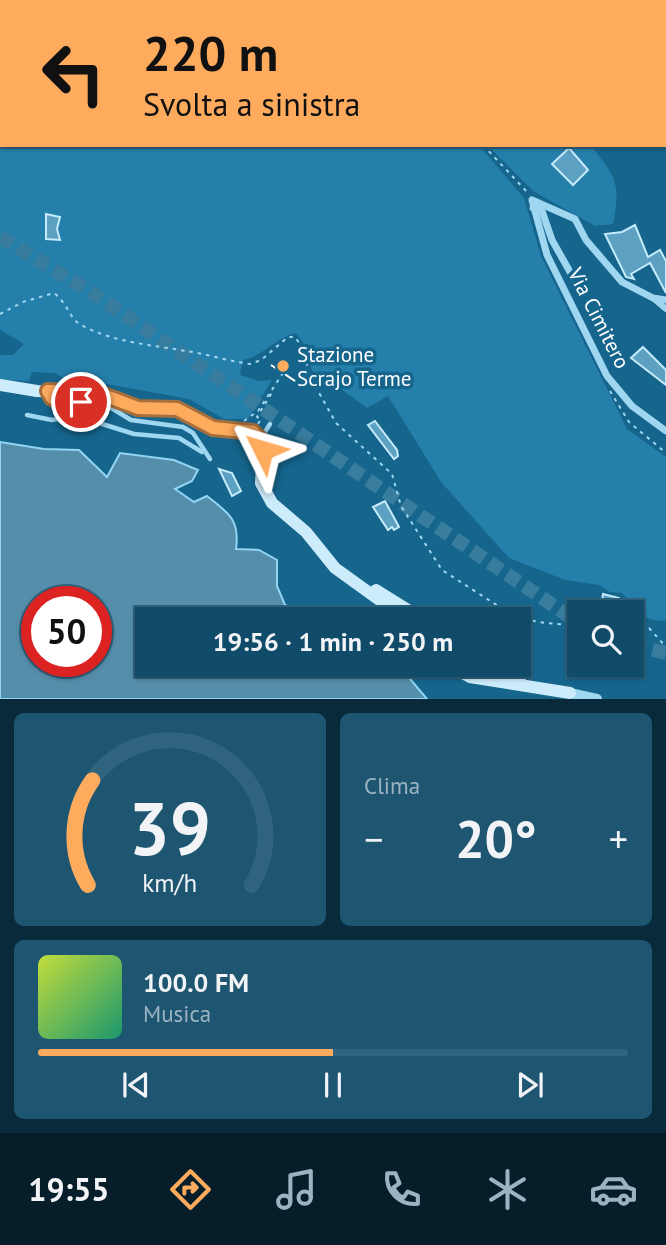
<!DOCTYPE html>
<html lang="it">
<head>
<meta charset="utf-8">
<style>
  body { margin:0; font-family:"PT Sans",sans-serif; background:#1e5672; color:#f1f3f6; height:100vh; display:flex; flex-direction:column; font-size:26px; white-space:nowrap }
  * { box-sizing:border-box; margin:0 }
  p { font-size:23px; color:#9cb4c1 }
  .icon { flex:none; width:38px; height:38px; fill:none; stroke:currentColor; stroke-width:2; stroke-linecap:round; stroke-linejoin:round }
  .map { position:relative; height:699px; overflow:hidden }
  .drawer { display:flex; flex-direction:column; gap:14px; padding:14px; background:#092a3a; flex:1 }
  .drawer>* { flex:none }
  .hud { position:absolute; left:0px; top:0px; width:667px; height:147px; box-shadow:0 2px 5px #0004,0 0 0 2px #30637e; background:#ffab5e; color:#111; overflow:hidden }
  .tools { position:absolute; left:567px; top:600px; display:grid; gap:14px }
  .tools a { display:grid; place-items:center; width:77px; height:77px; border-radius:0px; background:#104c6a; box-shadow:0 2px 5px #0004,0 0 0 2px #30637e; font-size:35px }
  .speed { position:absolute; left:21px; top:586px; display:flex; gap:14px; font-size:35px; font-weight:700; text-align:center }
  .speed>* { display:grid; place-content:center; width:91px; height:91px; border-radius:50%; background:#104c6a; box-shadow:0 2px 5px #0004,0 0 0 2px #30637e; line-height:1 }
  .speed .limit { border:10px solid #d22; background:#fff; color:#111 }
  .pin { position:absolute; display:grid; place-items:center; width:60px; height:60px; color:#fff; margin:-30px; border:4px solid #fff; border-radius:50%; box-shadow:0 2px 7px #0007 }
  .me { position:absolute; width:77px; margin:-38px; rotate:310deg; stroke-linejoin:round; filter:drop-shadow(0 0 5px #0008) }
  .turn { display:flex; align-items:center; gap:24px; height:147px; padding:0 28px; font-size:32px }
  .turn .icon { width:91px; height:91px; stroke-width:2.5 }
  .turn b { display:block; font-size:49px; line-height:60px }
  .big { font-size:52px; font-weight:600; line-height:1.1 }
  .drawer .tile { flex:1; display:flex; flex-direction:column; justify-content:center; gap:10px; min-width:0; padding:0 24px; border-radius:10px; background:#1e5672 }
  .drawer .dial { align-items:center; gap:0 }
  .dial svg { height:182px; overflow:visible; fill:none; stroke:#30637e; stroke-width:7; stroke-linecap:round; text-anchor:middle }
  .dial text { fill:#f1f3f6; stroke:none }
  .song { display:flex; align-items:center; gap:21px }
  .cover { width:84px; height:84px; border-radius:10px; background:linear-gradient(135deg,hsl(70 70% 55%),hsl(160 70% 35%)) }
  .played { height:7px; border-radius:4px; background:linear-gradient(90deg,#ffab5e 50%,#30637e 50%) }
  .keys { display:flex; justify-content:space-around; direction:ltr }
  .heat { display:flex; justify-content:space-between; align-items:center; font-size:38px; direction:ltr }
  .drawer .tiles { flex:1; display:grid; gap:14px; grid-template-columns:1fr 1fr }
  .tile:last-child { grid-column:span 2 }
  .trip { position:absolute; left:135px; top:607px; width:396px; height:70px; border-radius:0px; background:#104c6a; box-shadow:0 2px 5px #0004,0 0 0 2px #30637e; font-weight:600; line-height:70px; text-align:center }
  .tabs { display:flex; height:112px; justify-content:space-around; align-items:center; background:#061e2a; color:#9cb4c1 }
  .tabs .icon { width:49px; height:49px }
  .tabs .current { color:#ffab5e }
  .tabs b { font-size:32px; color:#f1f3f6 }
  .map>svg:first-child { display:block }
  .green { fill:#247faa }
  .water { fill:#558eaa; stroke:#91d5f3; stroke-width:2; fill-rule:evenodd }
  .building { fill:#5ca1c2; stroke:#c5eafb; stroke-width:2 }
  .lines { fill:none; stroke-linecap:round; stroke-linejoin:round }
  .trunk-tunnel { stroke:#387c9e; stroke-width:14; stroke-dasharray:14 7; stroke-linecap:butt }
  .path { stroke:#9fd6f0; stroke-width:2; stroke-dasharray:3.5 5; stroke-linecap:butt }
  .service { stroke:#9fd6f0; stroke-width:4.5 }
  .pedestrian { stroke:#9fd6f0; stroke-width:6 }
  .minor { stroke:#9fd6f0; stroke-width:7 }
  .tertiary { stroke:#9fd6f0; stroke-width:10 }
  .secondary { stroke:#cdecfb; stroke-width:12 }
  .rail { stroke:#fff; stroke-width:2; stroke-dasharray:12 5; stroke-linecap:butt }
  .route-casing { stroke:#a66f3d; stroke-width:18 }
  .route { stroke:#ffab5e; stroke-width:12 }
  .poi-dot { fill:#ffab5e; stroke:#15658d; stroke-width:2.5 }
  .labels { text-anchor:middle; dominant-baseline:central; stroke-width:7; stroke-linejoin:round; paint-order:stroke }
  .street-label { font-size:21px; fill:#fff; stroke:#15658d }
  .poi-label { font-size:21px; fill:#fff; stroke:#15658d; text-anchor:start }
</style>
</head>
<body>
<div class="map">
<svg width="666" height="699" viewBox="0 0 666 699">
  <rect width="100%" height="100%" fill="#15658d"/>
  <g class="green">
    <path d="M 0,0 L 433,0 L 2,2 L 2,145 L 479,145 L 524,198 L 541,256 L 627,429 L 666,457 L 666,620 C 643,624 634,606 622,593 L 610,592 L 599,585 L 565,580 L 509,558 L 441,482 L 388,396 L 367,408 L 341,389 L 314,376 L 302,341 L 296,333 C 275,338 264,356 243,360 L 240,375 L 259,381 L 272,380 L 248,419 L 224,419 L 189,399 L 107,384 L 68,381 L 55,373 L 32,372 L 29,381 L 0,380 L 0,355 L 13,355 L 24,344 L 0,330 Z"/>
    <path d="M 492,145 L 591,145 C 616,178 621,182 613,224 L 595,226 L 533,191 L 489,147 Z"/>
  </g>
  <path class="water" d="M 0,442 L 44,449 L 79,450 L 107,477 L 120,453 L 174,460 L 198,470 L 192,481 L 175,489 L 194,502 L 207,496 C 229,513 240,520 236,549 L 259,550 L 277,560 L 277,586 L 285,605 L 320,619 L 147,620 L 147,665 L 385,665 L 406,674 L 427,699 L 0,699 ZM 37,602 L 96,602 L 96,662 L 37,662 Z"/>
  <g class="building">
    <path d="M 569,148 L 588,170 L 573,185 L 552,164 Z"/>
    <path d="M 46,214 L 60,217 L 57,229 L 60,240 L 46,239 Z"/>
    <path d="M 635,225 L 648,257 L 660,250 L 666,261 L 666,293 L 650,263 L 631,274 L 634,279 L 626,277 L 605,234 L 622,232 Z"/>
    <path d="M 643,347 L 666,370 L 666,385 L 631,358 Z"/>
    <path d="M 375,421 L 397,450 L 398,456 L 394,459 L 368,425 Z"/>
    <path d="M 219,469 L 232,473 L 241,491 L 232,496 Z"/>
    <path d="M 385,501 L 399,527 L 394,530 L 392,527 L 388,530 L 373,507 Z"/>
    <path d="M 603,594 L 619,598 L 620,612 L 609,612 L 588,600 L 602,601 Z"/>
  </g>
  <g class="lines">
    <g class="trunk-tunnel">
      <path d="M 0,237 L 94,294 L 579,623"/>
      <path d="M 632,645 L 666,653"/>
    </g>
    <g class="path">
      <path d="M 413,0 L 413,2"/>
      <path d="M 81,2 L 82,0"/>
      <path d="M 345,2 L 350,0"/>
      <path d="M 483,145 L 528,193"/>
      <path d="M 0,314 L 23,302 L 54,293 C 68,304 69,318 81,325 C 112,342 152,345 186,351 C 207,354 228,361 250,364 L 261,360 L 288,337 L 295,337 L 304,350 L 309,375 L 336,423 L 392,474 L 401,506 L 442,570 L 506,611 L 537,622 L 579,626"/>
      <path d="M 610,391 L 629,422 L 666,453"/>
      <path d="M 244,421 L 258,411 L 285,370"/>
      <path d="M 258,424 L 261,419 L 257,417 L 273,391"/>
      <path d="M 632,627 L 649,628 L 666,647"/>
    </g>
    <g class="service">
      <path d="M 50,395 L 108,406 L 131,420 L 183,427 L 193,433 L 210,459"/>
      <path d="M 27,415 L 52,420 L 77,416 L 134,434 L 179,438 L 202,452"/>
      <path d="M 263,435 L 270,424"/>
    </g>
    <path class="pedestrian" d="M 654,299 L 666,309"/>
    <g class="minor">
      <path d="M 533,208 L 542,211 L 552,240 L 574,279"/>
      <path d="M 666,300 L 653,298 L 622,282 L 586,240 L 575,219 L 532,200 L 547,255 L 607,376 L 632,406 L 666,431"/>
    </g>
    <path class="tertiary" d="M 570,693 L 597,699"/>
    <g class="secondary">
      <path d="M 0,385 L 37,391 L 98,393 L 138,408 L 177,409 L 213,428 L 253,432 L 260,436 L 263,450 L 261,483 L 272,503 L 306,532 L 335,568 L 407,620"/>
      <path d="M 376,590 L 424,620"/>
      <path d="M 448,665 L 470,677 L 570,693"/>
      <path d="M 471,665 L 520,678"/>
    </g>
    <path class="rail" d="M 271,365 L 298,383"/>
  </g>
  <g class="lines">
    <defs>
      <path id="route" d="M 81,402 L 52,398 L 48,391 L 98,393 L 138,408 L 177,409 L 213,428 L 253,432 L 263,442 L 263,450"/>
    </defs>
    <use href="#route" class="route-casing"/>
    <use href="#route" class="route"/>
  </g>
  <circle class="poi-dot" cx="283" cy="366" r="7"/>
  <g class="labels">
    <g class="street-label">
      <text transform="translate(599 318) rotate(63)">Via Cimitero</text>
    </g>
    <g class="poi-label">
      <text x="297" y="354">Stazione<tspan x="297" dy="24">Scrajo Terme</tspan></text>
    </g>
  </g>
</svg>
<div class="tools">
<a><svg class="icon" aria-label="search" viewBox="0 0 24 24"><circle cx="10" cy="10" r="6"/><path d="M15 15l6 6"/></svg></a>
</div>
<div class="speed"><div class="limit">50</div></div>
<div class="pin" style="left:81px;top:402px;background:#d93025"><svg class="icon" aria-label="arrive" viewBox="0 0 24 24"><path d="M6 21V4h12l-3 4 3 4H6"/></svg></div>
<svg class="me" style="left:263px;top:450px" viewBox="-20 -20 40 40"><path d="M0-17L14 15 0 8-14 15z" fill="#ffab5e" stroke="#fff" stroke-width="4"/></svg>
<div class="trip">19:56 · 1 min · 250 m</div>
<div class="hud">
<div class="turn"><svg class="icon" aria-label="left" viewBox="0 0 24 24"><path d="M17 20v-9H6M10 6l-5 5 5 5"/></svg><div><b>220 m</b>Svolta a sinistra</div></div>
</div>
</div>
<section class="drawer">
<div class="tiles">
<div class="tile dial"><svg viewBox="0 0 100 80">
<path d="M14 69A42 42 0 1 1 86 69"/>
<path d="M14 69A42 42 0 0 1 16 23" stroke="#ffab5e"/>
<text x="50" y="56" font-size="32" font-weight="700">39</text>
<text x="50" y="72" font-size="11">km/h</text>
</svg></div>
<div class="tile"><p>Clima</p>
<div class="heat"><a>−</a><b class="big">20°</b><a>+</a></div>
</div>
<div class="tile">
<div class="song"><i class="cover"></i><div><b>100.0 FM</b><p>Musica</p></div></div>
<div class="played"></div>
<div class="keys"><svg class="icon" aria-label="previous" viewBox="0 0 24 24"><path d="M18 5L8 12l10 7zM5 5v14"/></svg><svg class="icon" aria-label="pause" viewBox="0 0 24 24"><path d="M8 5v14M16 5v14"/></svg><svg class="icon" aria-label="next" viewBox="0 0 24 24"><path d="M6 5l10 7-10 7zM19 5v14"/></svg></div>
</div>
</div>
</section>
<nav class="tabs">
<b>19:55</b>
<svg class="icon current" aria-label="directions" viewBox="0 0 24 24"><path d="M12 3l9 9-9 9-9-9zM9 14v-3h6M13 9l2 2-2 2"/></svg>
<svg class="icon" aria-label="music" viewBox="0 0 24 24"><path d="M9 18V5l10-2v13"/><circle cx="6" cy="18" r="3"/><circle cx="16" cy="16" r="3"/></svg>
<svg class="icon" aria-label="phone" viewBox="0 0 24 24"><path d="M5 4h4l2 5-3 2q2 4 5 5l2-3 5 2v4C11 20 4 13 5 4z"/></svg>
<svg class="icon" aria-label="climate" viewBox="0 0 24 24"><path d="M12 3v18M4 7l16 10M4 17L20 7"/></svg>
<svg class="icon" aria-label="car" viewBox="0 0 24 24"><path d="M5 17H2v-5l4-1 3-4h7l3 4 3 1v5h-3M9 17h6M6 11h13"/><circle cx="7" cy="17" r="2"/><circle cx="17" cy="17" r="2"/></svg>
</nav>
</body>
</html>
